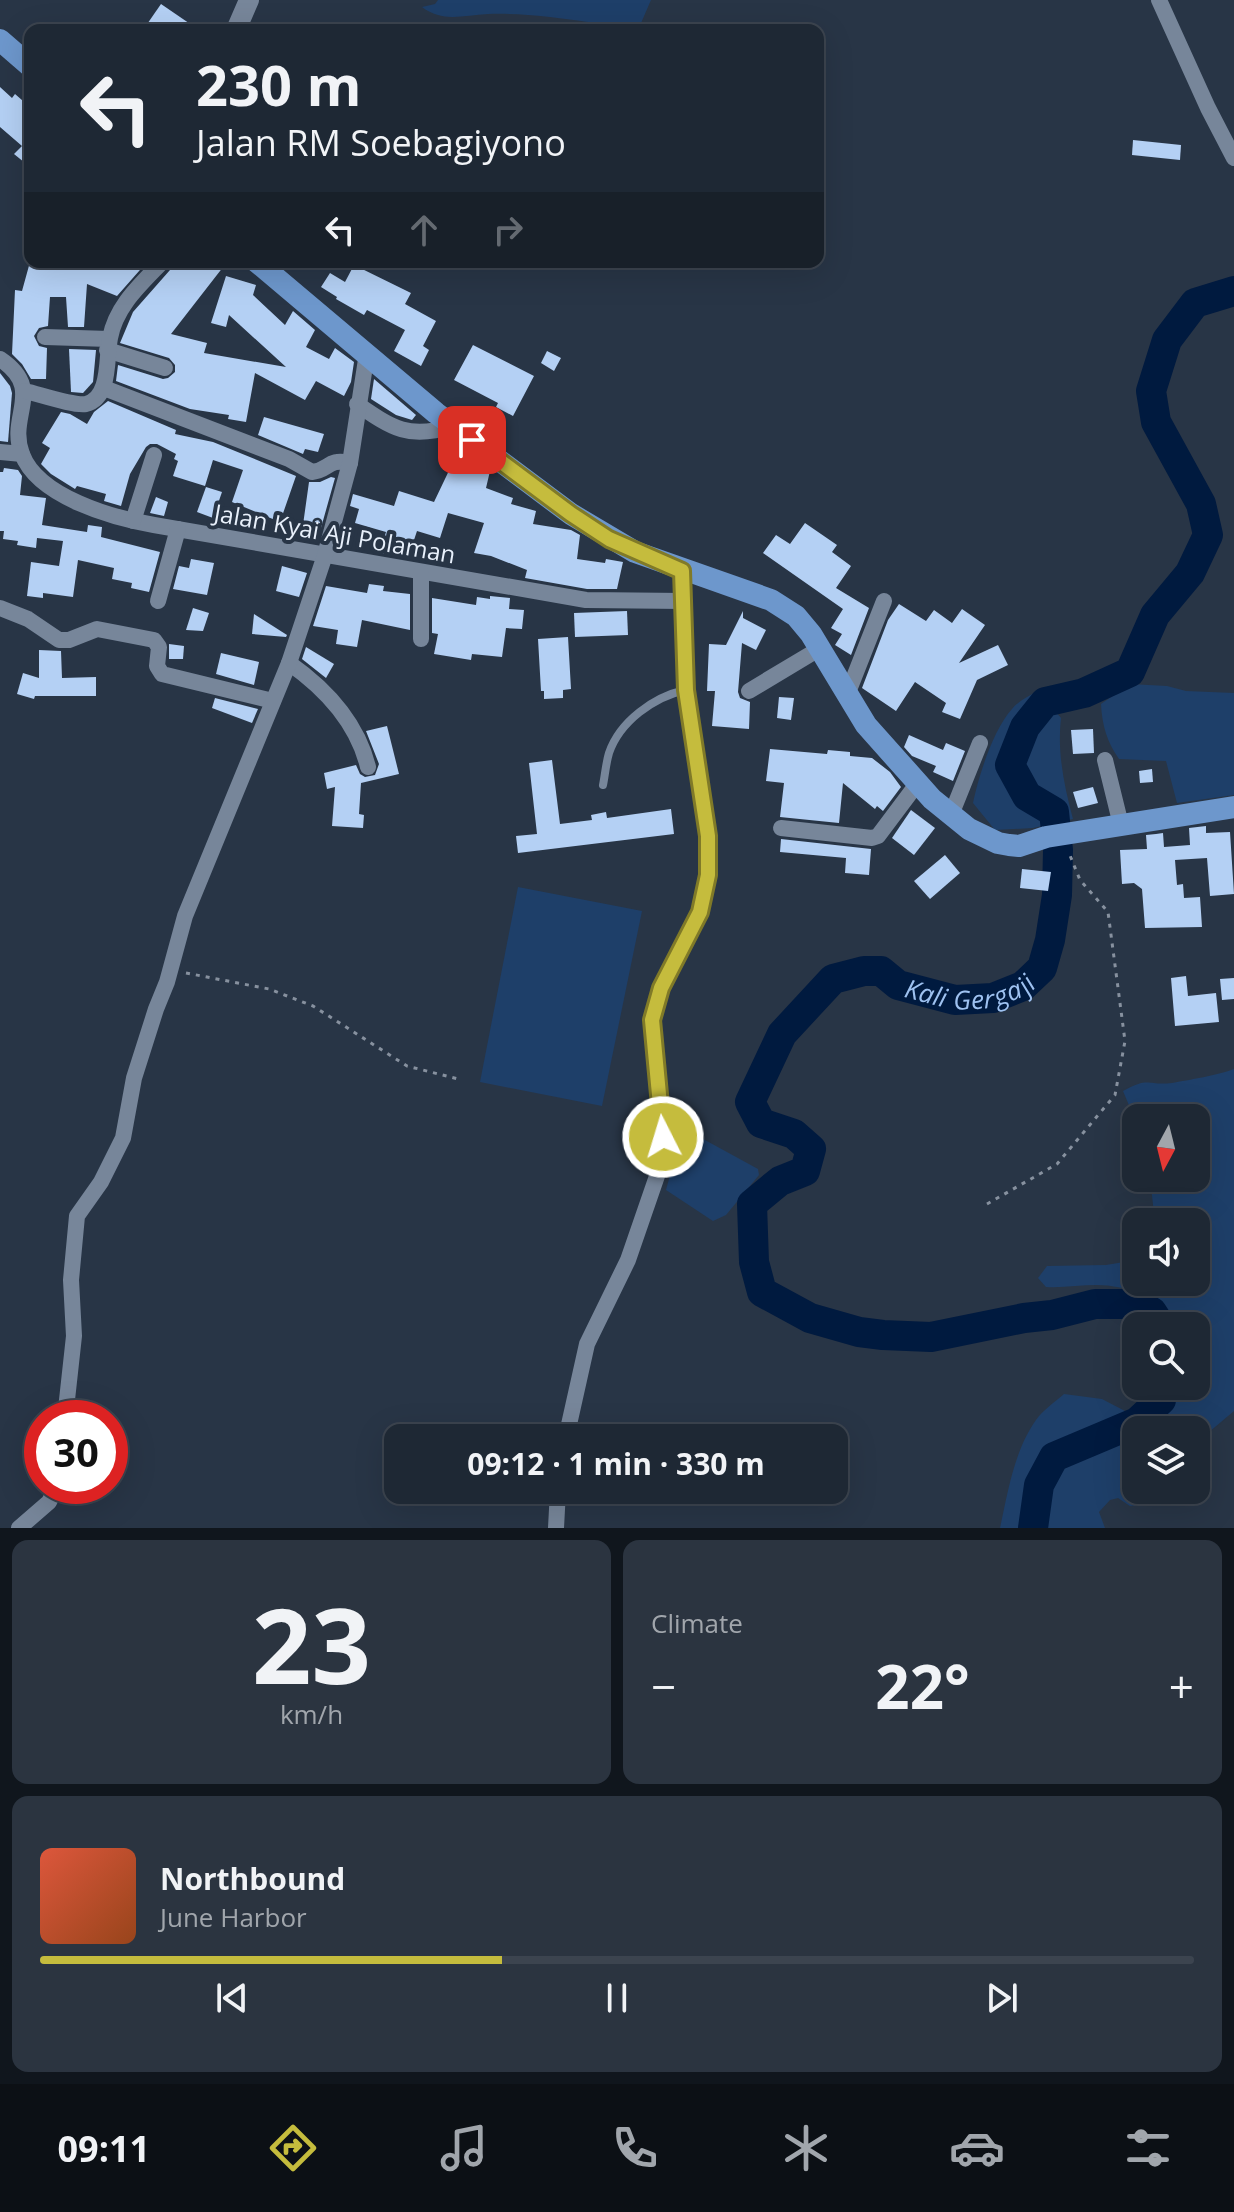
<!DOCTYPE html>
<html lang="en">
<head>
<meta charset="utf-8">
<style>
  body { margin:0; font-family:"Open Sans",sans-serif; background:#2b3440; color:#f1f3f6; height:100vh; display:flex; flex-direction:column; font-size:30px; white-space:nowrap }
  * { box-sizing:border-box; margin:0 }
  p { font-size:26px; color:#a1a6ac }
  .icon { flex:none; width:44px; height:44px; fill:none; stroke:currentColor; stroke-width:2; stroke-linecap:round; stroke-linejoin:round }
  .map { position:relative; height:1528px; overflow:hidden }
  .side { display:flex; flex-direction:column; gap:12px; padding:12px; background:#10161d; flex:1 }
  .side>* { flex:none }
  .guide { position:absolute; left:24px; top:24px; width:800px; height:244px; border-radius:16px; box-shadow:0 8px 32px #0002,0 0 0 2px #3c444f; background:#1e2834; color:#f1f3f6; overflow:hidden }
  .needle { width:52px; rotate:187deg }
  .tools { position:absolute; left:1122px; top:1104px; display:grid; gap:16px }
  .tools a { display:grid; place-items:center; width:88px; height:88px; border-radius:16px; background:#1e2834; box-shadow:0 8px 32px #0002,0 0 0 2px #3c444f; font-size:40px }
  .speed { position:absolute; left:24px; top:1400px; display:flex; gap:16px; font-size:40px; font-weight:700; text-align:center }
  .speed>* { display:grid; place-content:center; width:104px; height:104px; border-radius:50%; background:#1e2834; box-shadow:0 8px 32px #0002,0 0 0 2px #3c444f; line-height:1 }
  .speed .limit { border:12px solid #d22; background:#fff; color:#111 }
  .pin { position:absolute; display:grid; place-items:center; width:68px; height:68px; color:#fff; margin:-34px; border-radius:16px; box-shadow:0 4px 12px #0006 }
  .me { position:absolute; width:88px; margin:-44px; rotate:355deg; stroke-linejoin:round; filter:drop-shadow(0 0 6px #0008) }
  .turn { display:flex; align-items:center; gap:28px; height:168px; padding:0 40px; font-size:36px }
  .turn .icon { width:104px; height:104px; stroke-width:2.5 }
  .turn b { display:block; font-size:56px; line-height:68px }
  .lanes { display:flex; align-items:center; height:76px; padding:0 40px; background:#0003; justify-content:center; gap:40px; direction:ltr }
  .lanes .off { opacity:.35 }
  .big { font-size:60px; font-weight:700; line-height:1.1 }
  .side .card { flex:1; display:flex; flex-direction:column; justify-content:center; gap:12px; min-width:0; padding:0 28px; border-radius:16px; background:#2b3440 }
  .side .dial { align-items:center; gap:0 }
  .dial b { font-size:104px; line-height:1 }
  .song { display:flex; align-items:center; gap:24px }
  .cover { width:96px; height:96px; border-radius:12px; background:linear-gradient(135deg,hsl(10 70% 55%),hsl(20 70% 35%)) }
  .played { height:8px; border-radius:4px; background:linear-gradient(90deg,#c5bc3d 40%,#3c444f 40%) }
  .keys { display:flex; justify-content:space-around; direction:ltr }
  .heat { display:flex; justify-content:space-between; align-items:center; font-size:44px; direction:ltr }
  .side .tiles { flex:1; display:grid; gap:12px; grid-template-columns:1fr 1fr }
  .card:last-child { grid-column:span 2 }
  .trip { position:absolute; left:384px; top:1424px; width:464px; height:80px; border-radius:16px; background:#1e2834; box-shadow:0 8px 32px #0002,0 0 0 2px #3c444f; font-weight:700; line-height:80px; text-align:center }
  .menu { display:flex; height:128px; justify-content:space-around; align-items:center; background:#0c1015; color:#a1a6ac }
  .menu .icon { width:56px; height:56px }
  .menu .current { color:#c5bc3d }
  .menu b { font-size:36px; color:#f1f3f6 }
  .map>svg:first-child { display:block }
  .green { fill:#1e3f69 }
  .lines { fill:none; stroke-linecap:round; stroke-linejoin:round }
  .river { stroke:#001a3f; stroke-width:30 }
  .building { fill:#b4d0f4 }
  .path { stroke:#87919f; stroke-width:3; stroke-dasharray:4 6; stroke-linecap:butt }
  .service { stroke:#77869a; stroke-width:8 }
  .minor { stroke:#77869a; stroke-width:16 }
  .tertiary { stroke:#77869a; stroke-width:20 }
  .primary { stroke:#6d97cc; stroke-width:22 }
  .route-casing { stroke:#807a28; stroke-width:20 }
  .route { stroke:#c5bc3d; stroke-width:14 }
  .labels { text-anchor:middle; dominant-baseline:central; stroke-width:8; stroke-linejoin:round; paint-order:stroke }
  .street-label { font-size:24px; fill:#e8f0fb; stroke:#283546 }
  .water-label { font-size:26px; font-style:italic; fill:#9ec2f1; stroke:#283546 }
</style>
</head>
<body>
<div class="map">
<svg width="1234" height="1528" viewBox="0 0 1234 1528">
  <rect width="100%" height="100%" fill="#283546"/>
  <g class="green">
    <path d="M 438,0 L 651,0 L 638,30 C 620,30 605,25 588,22 C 554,17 522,13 488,14 C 463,15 443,23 422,7 L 435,4 Z"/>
    <path d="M 1130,684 L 1167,686 L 1186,691 L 1234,693 L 1234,795 L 1177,803 L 1166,761 L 1119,759 C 1107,742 1102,725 1101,704 Z"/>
    <path d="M 1038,691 L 1061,718 C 1057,752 1064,785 1073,819 L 1033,828 L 995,830 L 973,803 C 979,775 993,730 1012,709 C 1018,701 1029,696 1038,691 Z"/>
    <path d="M 518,887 L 642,911 L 602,1106 L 480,1082 Z"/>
    <path d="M 1234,1069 L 1234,1411 L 1196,1443 L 1196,1430 L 1136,1430 L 1136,1490 L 1159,1490 L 1145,1504 L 1130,1506 L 1118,1498 L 1110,1500 L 1099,1512 L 1105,1528 L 1000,1528 C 1008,1492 1014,1451 1036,1420 C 1043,1410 1055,1402 1064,1394 L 1102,1399 L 1146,1422 L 1169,1400 L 1173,1386 L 1196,1386 L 1196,1326 L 1177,1326 C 1169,1298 1124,1285 1097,1285 C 1080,1285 1063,1288 1046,1287 L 1038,1278 L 1047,1266 L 1106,1265 L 1136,1260 L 1136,1282 L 1196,1282 L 1196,1222 L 1155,1222 L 1150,1178 L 1196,1178 L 1196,1118 L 1136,1118 L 1136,1122 L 1123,1091 C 1150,1076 1147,1086 1172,1083 C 1188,1080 1219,1075 1234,1069 Z"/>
    <path d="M 683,1128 L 758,1169 L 759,1175 L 726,1215 L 713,1221 L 666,1190 Z"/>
  </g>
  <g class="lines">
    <g class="river">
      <path id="s1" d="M 1161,1326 L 1152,1312 L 1137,1304 L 1095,1304 L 1052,1315 L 1024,1318 L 931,1337 L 883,1335 L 859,1332 L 810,1318 L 762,1292 L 754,1262 L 752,1204 L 780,1181 L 805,1171 L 811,1149 L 794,1134 L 761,1123 L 750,1102 L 782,1034 L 833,979 L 864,971 L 881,971 L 898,985 L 955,1000 L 993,998 L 1023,986 L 1042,968 L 1050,940 L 1057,895 L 1058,850 L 1054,812 L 1027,796 L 1010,765 L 1025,727 L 1045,702 L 1084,693 L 1130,672 L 1155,615 L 1190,573 L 1208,535 L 1201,504 L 1156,422 L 1151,391 L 1167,340 L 1195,303 L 1234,291"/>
      <path d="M 1033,1528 L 1039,1485 L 1054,1457 L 1137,1422 L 1161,1400 L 1162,1386"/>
    </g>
  </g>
  <g class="building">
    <path d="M 161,4 L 199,30 L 143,30 Z"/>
    <path d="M 0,87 L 12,98 L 15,94 L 30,107 L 30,167 L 14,154 L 22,146 L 0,127 Z"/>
    <path d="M 1133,140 L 1181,145 L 1180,160 L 1132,155 Z"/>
    <path d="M 30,262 L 147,262 L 117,296 L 87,284 L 84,327 L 68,327 L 66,297 L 50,297 L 48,326 L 39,328 L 34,336 L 39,346 L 47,348 L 46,379 L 31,379 L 22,364 L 12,354 L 15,290 L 22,291 Z"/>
    <path d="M 173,262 L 227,262 L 171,334 L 207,343 L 204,353 L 286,367 L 229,315 L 226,327 L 211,323 L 226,276 L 256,285 L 253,295 L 285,325 L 293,311 L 315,330 L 306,347 L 329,359 L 335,348 L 354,362 L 351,382 L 344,396 L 316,381 L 305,400 L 255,373 L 246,422 L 228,419 L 229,415 L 190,409 L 116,381 L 118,365 L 163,379 L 168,378 L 175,372 L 175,365 L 169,358 L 120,343 L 133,312 L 170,270 Z"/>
    <path d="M 354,265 L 411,293 L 405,304 L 436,321 L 423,346 L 429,350 L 421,366 L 394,351 L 405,330 L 367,310 L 364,315 L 336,299 L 337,297 L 321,287 L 330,273 L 345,282 Z"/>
    <path d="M 473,345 L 534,376 L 513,416 L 496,407 L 498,403 L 454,380 Z"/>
    <path d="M 69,349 L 96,350 L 93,382 L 83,393 L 71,392 Z"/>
    <path d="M 547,351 L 561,358 L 554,371 L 541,363 Z"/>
    <path d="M 0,373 L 10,386 L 12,393 L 8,442 L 0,441 Z"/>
    <path d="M 374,379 L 416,415 L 412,420 L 396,415 L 371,399 Z"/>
    <path d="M 108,401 L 176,430 L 175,434 L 213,442 L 296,476 L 280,522 L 232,502 L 243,470 L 213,460 L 205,486 L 173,476 L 178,461 L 174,459 L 176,454 L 157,444 L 150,444 L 146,447 L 130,474 L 121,506 L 104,501 L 106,494 L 77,486 L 75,489 L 51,474 L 41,464 L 50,448 L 42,443 L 61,412 L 70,414 L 87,424 L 94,412 Z"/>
    <path d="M 264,417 L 324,434 L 318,452 L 305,449 L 303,454 L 258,435 Z"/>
    <path d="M 447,439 L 466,453 L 461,460 L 440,445 Z"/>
    <path d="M 455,458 L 483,465 L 490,471 L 486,488 L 513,498 L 511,504 L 536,511 L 533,524 L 571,530 L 580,535 L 577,559 L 605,563 L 606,559 L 623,562 L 617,589 L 587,589 L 525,578 L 527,570 L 491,556 L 474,553 L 484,523 L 448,513 L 440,538 L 417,531 L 408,558 L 380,553 L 386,532 L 355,523 L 359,509 L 350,506 L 353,494 L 394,506 L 399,491 L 434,502 Z"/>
    <path d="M 4,468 L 18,470 L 22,476 L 20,495 L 46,498 L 42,525 L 87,532 L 88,525 L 102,527 L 101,537 L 160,552 L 149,592 L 131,588 L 132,583 L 112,579 L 114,568 L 78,560 L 73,597 L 43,593 L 43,598 L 27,596 L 31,562 L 59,566 L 63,541 L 37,538 L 36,548 L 17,545 L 18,541 L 3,539 L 4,531 L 0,531 L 0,472 L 3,472 Z"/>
    <path d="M 331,477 L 335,478 L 319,535 L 302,532 L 309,482 L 320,482 Z"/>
    <path d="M 206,487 L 222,492 L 213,518 L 197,512 Z"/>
    <path d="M 156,497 L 168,502 L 164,516 L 150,513 Z"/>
    <path d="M 805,523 L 837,545 L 832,552 L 851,566 L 836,588 L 869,608 L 851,655 L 835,645 L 842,634 L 831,628 L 843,609 L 763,553 L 776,535 L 790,544 Z"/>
    <path d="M 191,559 L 214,563 L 207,595 L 173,589 L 179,566 L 189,568 Z"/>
    <path d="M 282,566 L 307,573 L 299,597 L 276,591 Z"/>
    <path d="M 369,584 L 384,586 L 383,591 L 410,594 L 410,630 L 362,620 L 357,647 L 336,644 L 338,630 L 313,626 L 326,586 L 367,593 Z"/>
    <path d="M 490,596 L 510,598 L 509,609 L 524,610 L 522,629 L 506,628 L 502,657 L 472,654 L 471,660 L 434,654 L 438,634 L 432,633 L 432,598 L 476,605 L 477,597 L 490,599 Z"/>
    <path d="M 899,604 L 926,621 L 934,610 L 952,623 L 962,609 L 985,625 L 959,663 L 998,645 L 1008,665 L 977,680 L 960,719 L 942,712 L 946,703 L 915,682 L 896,711 L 862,688 L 888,620 Z"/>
    <path d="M 193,608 L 209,613 L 203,631 L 186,630 Z"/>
    <path d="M 627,611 L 628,635 L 575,637 L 574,613 Z"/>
    <path d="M 743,611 L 743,618 L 766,630 L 756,650 L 742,643 L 738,692 L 740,698 L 750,702 L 749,729 L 712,726 L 715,691 L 707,691 L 709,644 L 726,645 Z"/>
    <path d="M 254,614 L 287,635 L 286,637 L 252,634 Z"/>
    <path d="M 568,637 L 571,689 L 563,690 L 563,698 L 544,699 L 544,691 L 541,691 L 538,639 Z"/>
    <path d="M 169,644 L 184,646 L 183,659 L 169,659 Z"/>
    <path d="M 306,647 L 334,664 L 326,678 L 302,659 Z"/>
    <path d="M 39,650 L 61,651 L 62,678 L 96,677 L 96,696 L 35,696 L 34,699 L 17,694 L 23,673 L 39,678 Z"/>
    <path d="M 221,653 L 259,662 L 254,685 L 216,674 Z"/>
    <path d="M 779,697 L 794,698 L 791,720 L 777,718 Z"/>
    <path d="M 215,698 L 258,709 L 252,723 L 212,708 Z"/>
    <path d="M 387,726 L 399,774 L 361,783 L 359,814 L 364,815 L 363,828 L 332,826 L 335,787 L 327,789 L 324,773 L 356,765 L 360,774 L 365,777 L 375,775 L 379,764 L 366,731 Z"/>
    <path d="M 1093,729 L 1094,753 L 1073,754 L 1071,730 Z"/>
    <path d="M 909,735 L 943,750 L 946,743 L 965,751 L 953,781 L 933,772 L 936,766 L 912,756 L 904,747 Z"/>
    <path d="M 770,749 L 827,754 L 828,750 L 850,752 L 850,756 L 872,758 L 890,772 L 901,787 L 883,811 L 877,806 L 875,809 L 843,783 L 839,823 L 780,817 L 784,783 L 766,781 Z"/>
    <path d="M 552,760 L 560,824 L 592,820 L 591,815 L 606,812 L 607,818 L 671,809 L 674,834 L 518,853 L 516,836 L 537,834 L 529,763 Z"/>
    <path d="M 1152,769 L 1153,782 L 1140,783 L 1139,771 Z"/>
    <path d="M 1093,787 L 1098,803 L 1078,808 L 1073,792 Z"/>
    <path d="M 911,810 L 935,828 L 914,855 L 892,838 Z"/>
    <path d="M 1206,826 L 1206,833 L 1230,832 L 1234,894 L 1210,896 L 1207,858 L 1175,860 L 1177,885 L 1183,884 L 1184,898 L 1200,897 L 1202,927 L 1145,928 L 1142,889 L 1134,883 L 1122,884 L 1120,850 L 1147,849 L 1146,835 L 1156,834 L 1163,833 L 1164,847 L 1190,845 L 1189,828 Z"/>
    <path d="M 781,839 L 871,849 L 869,875 L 845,873 L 846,858 L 780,852 Z"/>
    <path d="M 945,855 L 960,873 L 930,899 L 914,881 Z"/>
    <path d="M 1022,869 L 1051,872 L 1048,891 L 1020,888 Z"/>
    <path d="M 1186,976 L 1188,996 L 1216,993 L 1219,1022 L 1175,1026 L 1171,978 Z"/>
    <path d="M 1234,978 L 1234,999 L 1222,1000 L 1220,979 Z"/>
  </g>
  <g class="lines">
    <g class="path">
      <path d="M 186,973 L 269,989 L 313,1006 L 407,1066 L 462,1080"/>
      <path d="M 987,1204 L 1057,1164 L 1115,1095 L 1125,1041 L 1108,912 L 1080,880 L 1069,853"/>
    </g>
    <path class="service" d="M 603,785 C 605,775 606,763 609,753 C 620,721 654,697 685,690"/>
    <g class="minor">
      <path d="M 1159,0 L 1208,108 L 1234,158"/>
      <path d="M 45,337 L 109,339"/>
      <path d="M 107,350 L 165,368"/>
      <path d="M 0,359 C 46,390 7,415 22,454 C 38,497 113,518 154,525 L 586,600 L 684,601"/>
      <path d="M 104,388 L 289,459 L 312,472 C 330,470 327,458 350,463"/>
      <path d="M 25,391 C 39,394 73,406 86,404 C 111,398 106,357 110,338 C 116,306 140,285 162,262"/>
      <path d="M 357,404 C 392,428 409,440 452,426"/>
      <path d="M 0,452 L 22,454"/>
      <path d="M 133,521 L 154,455"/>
      <path d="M 158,601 L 178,529"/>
      <path d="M 0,608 L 28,619 L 59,640 L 69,640 L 97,629 L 154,640 L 159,647 L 157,666 L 162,674 L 273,701"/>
      <path d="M 421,639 L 421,573"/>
      <path d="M 289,663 C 326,689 357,722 368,767"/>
      <path d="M 749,691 L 819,649"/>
      <path d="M 847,695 L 884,601"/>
      <path d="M 1105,760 L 1121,825"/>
      <path d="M 951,815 L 980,743"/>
      <path d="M 781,828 L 872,838 L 878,836 L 917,784"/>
      <path d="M 65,1418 L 74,1336 L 71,1280 L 77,1216 L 101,1182 L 123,1138 L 134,1078 L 156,1009 L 167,982 L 185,916 L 289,663 L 325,555 L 350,463 L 367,353"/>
      <path d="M 566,1438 L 587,1344 L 628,1260 L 657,1176 L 663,1137 L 652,1020 L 661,988 L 700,912 L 708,875 L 708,836 L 686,690 L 682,571"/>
      <path d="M 19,1528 L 49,1502 L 57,1486"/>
      <path d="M 556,1528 L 558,1490"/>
    </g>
    <path class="tertiary" d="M 236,30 L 249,0"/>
    <g class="primary">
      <path d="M 0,40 L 30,66"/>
      <path d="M 257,262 L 436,413 L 571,514 L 635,552 L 771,600 L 796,616 L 811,634 L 866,725 L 932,799 L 969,829 L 998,843 L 1009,845 L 1019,846 L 1046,837 L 1234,807"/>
    </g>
  </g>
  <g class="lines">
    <defs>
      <path id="route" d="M 472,440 L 571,514 L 609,539 L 682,571 L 686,690 L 708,836 L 708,875 L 700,912 L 661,988 L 652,1020 L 663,1137"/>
    </defs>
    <use href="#route" class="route-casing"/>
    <use href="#route" class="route"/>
  </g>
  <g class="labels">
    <g class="street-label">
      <text transform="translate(335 533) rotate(10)">Jalan Kyai Aji Polaman</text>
    </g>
    <g class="water-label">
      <text stroke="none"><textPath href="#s1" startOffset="972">Kali Gergaji</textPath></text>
    </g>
  </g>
</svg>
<div class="tools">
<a><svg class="needle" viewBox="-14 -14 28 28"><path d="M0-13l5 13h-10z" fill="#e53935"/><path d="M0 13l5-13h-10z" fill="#a1a6ac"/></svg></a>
<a><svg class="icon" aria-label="sound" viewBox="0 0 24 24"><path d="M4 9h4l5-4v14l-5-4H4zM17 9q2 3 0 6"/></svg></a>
<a><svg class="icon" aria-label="search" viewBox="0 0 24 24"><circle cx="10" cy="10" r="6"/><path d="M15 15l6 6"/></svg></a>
<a><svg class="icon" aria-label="layers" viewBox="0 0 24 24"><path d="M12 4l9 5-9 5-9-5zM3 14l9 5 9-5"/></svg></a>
</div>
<div class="speed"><div class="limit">30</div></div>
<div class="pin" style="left:472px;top:440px;background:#d93025"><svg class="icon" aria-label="arrive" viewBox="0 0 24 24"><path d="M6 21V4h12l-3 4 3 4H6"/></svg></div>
<svg class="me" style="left:663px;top:1137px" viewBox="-20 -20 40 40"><circle r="17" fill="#c5bc3d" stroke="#fff" stroke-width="3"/><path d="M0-11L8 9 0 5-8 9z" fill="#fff"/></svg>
<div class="trip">09:12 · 1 min · 330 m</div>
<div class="guide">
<div class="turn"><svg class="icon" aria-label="left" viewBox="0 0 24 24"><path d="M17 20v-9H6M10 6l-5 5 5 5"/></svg><div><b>230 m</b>Jalan RM Soebagiyono</div></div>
<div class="lanes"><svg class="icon" aria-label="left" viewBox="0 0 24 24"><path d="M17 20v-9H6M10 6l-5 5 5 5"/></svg><svg class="icon off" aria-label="ahead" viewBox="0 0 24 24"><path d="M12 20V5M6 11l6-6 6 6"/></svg><svg class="icon off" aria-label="right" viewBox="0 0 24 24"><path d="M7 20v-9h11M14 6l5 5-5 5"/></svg></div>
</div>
</div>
<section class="side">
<div class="tiles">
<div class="card dial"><b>23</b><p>km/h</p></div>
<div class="card"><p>Climate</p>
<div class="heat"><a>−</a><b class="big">22°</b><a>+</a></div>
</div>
<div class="card">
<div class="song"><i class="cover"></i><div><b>Northbound</b><p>June Harbor</p></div></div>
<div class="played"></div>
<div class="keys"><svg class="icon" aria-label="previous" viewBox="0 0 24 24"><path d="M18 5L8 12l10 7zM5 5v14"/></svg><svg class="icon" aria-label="pause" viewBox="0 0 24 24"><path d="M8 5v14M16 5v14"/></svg><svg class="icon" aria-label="next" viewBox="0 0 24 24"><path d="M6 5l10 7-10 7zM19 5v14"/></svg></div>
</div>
</div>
</section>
<nav class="menu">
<b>09:11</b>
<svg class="icon current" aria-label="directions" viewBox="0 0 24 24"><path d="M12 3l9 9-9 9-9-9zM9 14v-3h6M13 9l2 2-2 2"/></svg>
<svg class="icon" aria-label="music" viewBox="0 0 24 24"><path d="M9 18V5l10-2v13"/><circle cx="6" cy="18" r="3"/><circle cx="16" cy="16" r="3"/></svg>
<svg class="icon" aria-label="phone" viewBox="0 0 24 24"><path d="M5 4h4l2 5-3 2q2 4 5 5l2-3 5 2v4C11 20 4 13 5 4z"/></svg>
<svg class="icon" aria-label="climate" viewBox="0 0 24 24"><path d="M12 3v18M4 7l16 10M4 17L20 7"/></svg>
<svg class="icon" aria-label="car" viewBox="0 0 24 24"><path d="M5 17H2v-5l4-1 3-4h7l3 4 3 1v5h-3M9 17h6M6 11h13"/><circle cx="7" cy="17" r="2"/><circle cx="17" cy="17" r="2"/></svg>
<svg class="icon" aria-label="filters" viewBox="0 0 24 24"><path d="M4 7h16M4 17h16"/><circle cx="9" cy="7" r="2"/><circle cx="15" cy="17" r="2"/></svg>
</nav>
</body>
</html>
